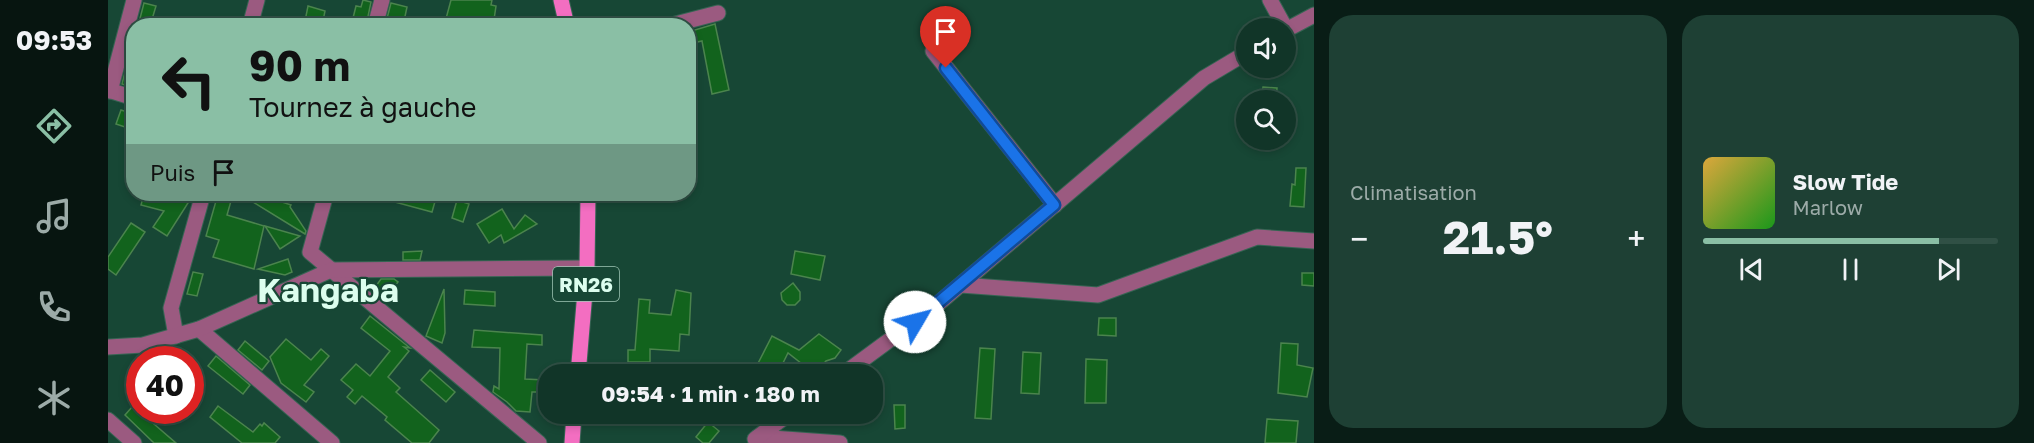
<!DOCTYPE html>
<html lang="fr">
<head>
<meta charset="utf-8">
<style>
  body { margin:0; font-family:"Golos Text",sans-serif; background:#1e4034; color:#f1f3f6; height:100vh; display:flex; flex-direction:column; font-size:22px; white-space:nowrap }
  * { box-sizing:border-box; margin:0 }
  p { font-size:20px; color:#9caba8 }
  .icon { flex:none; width:33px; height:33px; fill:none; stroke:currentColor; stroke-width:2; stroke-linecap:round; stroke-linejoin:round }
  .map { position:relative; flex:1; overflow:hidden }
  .sheet { display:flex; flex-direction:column; gap:15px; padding:15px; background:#091d16; width:720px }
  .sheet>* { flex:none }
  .top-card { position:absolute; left:18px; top:18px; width:570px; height:183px; border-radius:24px; box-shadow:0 3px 9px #0003,0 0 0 2px #305045; background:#8abfa5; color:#111; overflow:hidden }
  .fabs { position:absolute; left:1128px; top:18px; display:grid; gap:12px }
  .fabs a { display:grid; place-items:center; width:60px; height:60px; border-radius:50%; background:#113528; box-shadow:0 3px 9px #0003,0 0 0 2px #305045; font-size:30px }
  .speed { position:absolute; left:18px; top:346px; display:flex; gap:12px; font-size:30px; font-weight:700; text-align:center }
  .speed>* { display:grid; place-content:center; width:78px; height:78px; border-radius:50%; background:#113528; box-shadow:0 3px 9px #0003,0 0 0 2px #305045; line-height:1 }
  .speed .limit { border:9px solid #d22; background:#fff; color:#111 }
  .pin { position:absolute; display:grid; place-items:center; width:51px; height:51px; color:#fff; margin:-62px -26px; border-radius:50% 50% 50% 0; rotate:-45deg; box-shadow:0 0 6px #0007 }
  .pin .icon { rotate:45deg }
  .me { position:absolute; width:66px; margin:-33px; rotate:53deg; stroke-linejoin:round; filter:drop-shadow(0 0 4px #0008) }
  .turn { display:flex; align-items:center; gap:21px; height:126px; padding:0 24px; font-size:27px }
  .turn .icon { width:78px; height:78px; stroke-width:2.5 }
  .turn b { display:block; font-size:42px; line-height:51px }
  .then { display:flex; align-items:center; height:57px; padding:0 24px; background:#0003; gap:12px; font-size:22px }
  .big { font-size:45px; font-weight:700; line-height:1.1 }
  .sheet .card { flex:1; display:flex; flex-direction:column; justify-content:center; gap:9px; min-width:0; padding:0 21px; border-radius:24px; background:#1e4034 }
  .song { display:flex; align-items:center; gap:18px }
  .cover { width:72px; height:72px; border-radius:9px; background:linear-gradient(135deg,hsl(40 70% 55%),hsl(120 70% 35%)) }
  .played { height:6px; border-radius:3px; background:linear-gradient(90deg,#8abfa5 80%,#305045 80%) }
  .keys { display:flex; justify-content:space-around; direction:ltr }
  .heat { display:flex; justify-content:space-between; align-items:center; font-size:33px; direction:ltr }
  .sheet .tiles { flex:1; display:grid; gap:15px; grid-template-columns:repeat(2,1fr) }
  .trip { position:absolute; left:430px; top:364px; width:345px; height:60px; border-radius:24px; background:#113528; box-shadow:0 3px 9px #0003,0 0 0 2px #305045; font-weight:700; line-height:60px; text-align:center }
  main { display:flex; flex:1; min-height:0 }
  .menu { display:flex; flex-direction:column; width:108px; justify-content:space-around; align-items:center; background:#071510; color:#9caba8 }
  .menu .icon { width:42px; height:42px }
  .menu .active { color:#8abfa5 }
  .menu b { font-size:27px; color:#f1f3f6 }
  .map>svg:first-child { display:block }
  .building { fill:#12631d; stroke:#4b844d; stroke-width:1.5 }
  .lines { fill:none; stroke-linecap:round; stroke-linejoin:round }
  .minor-casing { stroke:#376453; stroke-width:17 }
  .major-casing { stroke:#376453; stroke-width:17 }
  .minor { stroke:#9b5a80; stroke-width:15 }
  .major { stroke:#f36ec1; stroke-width:15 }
  .route-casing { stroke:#114b97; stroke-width:15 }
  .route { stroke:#1a73e8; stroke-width:10 }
  .labels { text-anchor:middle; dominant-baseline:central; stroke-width:4.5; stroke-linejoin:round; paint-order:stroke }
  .shield { fill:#174735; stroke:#a1c7b6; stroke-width:1.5 }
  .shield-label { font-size:20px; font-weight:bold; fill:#dcfeee }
  .town-label { font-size:33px; font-weight:bold; fill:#dcfeee; stroke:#174735 }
</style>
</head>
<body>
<main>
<nav class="menu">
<b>09:53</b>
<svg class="icon active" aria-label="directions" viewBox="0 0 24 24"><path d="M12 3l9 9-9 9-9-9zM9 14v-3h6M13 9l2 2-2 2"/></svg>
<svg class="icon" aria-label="music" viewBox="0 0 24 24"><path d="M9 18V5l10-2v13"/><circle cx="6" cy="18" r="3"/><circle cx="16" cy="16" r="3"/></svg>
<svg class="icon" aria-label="phone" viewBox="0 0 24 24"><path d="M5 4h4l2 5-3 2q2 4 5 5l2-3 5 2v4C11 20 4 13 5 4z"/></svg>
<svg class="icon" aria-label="climate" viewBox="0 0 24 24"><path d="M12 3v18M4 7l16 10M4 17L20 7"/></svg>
</nav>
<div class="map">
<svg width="1206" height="443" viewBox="0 0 1206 443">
  <rect width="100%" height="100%" fill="#174735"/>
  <g class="building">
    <path d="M 255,0 L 263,2 L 258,26 L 243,26 L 248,6 L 253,7 Z"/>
    <path d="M 343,0 L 384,0 L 383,5 L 388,6 L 385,26 L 336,26 Z"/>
    <path d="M 36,3 L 48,6 L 42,26 L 30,26 Z"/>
    <path d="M 283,3 L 299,7 L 295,26 L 277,26 Z"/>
    <path d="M 200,6 L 217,11 L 214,26 L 196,26 Z"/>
    <path d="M 607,24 L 621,90 L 604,94 L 594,41 L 580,44 L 580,32 Z"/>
    <path d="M 23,48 L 26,48 L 26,88 L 14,84 Z"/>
    <path d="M 1155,87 L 1169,88 L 1168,100 L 1153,100 Z"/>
    <path d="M 13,110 L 26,114 L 26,130 L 8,124 Z"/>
    <path d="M 1188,168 L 1198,168 L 1196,207 L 1182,206 L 1184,184 L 1187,185 Z"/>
    <path d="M 36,194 L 65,194 L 80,203 L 59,236 L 45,227 L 56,211 L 33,205 Z"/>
    <path d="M 110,194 L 125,194 L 119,215 L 156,226 L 146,269 L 105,257 L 111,240 L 98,236 Z"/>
    <path d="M 132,194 L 173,194 L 171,201 L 183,205 L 182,207 L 198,231 L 197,234 Z"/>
    <path d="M 268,194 L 312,194 L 328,198 L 324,212 L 268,197 Z"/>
    <path d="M 349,200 L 361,204 L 355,222 L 344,218 Z"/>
    <path d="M 394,209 L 406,229 L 417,215 L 429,224 L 396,243 L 393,235 L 381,243 L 369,224 Z"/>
    <path d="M 23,223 L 37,232 L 8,275 L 0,269 L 0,257 Z"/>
    <path d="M 157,226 L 192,236 L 172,249 Z"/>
    <path d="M 314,251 L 312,260 L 295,260 L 295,252 Z"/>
    <path d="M 687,251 L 717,256 L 712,280 L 683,274 Z"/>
    <path d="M 180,259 L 184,272 L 177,275 L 150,269 Z"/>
    <path d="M 85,272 L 95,274 L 89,296 L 79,294 Z"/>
    <path d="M 1194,273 L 1206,273 L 1206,286 L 1194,285 Z"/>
    <path d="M 273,279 L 286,279 L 290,282 L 277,299 L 265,290 Z"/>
    <path d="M 685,283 L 692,292 L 692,300 L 687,305 L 679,305 L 674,300 L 673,293 Z"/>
    <path d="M 336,289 L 337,333 L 334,343 L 318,336 Z"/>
    <path d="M 357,290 L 387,292 L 387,306 L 356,304 Z"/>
    <path d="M 568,290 L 583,293 L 581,335 L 572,334 L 571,351 L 542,349 L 542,362 L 520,362 L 520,350 L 527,350 L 531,299 L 542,300 L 541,313 L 563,315 Z"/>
    <path d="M 262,316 L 302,348 L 296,347 L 301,351 L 280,377 L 292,388 L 288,392 L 331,430 L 321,443 L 304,443 L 277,420 L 279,417 L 254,396 L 247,404 L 239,397 L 245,390 L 233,380 L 248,364 L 262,376 L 282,351 L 253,328 Z"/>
    <path d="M 991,318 L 1008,318 L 1008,336 L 990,335 Z"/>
    <path d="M 366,330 L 434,335 L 434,345 L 419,344 L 417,379 L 437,380 L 436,392 L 424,392 L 422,412 L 408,411 L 399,402 L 385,392 L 386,386 L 391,389 L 392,348 L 364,347 Z"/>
    <path d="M 711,334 L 733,350 L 727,358 L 718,361 L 712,368 L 703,371 L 680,353 L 669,375 L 644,375 L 664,336 L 691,350 Z"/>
    <path d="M 178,339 L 203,360 L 213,349 L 221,356 L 196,385 L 206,392 L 198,402 L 173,383 L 162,357 Z"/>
    <path d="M 137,341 L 161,361 L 154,370 L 130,350 Z"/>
    <path d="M 1173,343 L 1190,344 L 1189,365 L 1205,368 L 1199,397 L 1170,393 Z"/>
    <path d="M 872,348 L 887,349 L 883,419 L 867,418 Z"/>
    <path d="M 915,352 L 933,353 L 931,394 L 913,393 Z"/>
    <path d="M 108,356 L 142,385 L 135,394 L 100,366 Z"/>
    <path d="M 978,359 L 999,360 L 998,403 L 977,403 Z"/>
    <path d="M 322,370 L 347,392 L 338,402 L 313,380 Z"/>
    <path d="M 32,398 L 32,412 L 68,443 L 46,443 L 17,415 Z"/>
    <path d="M 786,405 L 797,405 L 797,428 L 787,429 Z"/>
    <path d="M 110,406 L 145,432 L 152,424 L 154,426 L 156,423 L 172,437 L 167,443 L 134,443 L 102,417 Z"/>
    <path d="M 1159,419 L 1190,421 L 1188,443 L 1157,443 Z"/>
    <path d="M 600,422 L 611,431 L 601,443 L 595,443 L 588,437 Z"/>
  </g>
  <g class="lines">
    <defs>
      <g id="minor">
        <path d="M 1162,0 L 1178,29"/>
        <path d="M 142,26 L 149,0"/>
        <path d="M 267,26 L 274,0"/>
        <path d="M 560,26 L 610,13"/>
        <path d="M 1178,30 L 1206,15"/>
        <path d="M 825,51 L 947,205"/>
        <path d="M 0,90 L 26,98"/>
        <path d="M 2,91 L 26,0"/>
        <path d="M 218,194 L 202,252 L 431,443"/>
        <path d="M 853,285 L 990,295 L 1149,237 L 1206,241"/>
        <path d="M 91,329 L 224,443"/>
        <path d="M 68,336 L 63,308 L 95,194"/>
        <path d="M 0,347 L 35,345 L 91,329 L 223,270 L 479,268"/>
        <path d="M 734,375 L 825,308 L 1096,78 L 1138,53"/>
        <path d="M 0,420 L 26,443"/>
        <path d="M 650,437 L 732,443"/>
        <path d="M 647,439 L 681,414"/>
      </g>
      <g id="major">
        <path d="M 453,0 L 459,26"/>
        <path d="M 470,375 L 479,268 L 480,194"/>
        <path d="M 464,443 L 466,414"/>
      </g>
    </defs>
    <use href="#minor" class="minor-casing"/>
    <use href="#major" class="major-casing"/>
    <use href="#minor" class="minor"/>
    <use href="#major" class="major"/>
  </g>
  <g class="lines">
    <defs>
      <path id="route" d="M 807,322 L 946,205 L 838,68"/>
    </defs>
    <use href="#route" class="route-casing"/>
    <use href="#route" class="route"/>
  </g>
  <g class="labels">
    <rect class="shield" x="445" y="267" width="66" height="34" rx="4.5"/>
    <g class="shield-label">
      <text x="478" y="284">RN26</text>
    </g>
    <g class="town-label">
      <text x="220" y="289">Kangaba</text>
    </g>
  </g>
</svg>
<div class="fabs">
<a><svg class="icon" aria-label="sound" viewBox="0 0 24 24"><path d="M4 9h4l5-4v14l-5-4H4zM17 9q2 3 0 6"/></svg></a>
<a><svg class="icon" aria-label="search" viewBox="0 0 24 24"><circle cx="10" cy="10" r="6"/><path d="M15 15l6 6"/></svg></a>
</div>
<div class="speed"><div class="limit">40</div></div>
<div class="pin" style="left:838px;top:68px;background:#d93025"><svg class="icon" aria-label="arrive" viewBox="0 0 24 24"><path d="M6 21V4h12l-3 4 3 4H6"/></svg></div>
<svg class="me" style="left:807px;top:322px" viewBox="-20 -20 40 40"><circle r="19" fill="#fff"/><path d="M0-13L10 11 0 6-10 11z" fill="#1a73e8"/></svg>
<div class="trip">09:54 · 1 min · 180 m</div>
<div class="top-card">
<div class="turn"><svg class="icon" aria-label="left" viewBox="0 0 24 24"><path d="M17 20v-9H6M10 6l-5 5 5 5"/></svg><div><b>90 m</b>Tournez à gauche</div></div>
<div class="then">Puis<svg class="icon" aria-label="arrive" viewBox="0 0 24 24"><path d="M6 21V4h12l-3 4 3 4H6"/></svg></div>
</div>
</div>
<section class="sheet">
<div class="tiles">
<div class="card"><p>Climatisation</p>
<div class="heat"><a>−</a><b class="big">21.5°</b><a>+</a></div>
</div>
<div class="card">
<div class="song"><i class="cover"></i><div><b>Slow Tide</b><p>Marlow</p></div></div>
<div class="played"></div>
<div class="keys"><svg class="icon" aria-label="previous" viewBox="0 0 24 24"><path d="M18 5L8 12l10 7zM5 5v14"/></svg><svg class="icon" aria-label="pause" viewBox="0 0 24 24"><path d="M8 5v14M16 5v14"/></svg><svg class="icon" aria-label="next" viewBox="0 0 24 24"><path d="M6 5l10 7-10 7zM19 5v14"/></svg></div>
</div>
</div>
</section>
</main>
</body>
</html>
